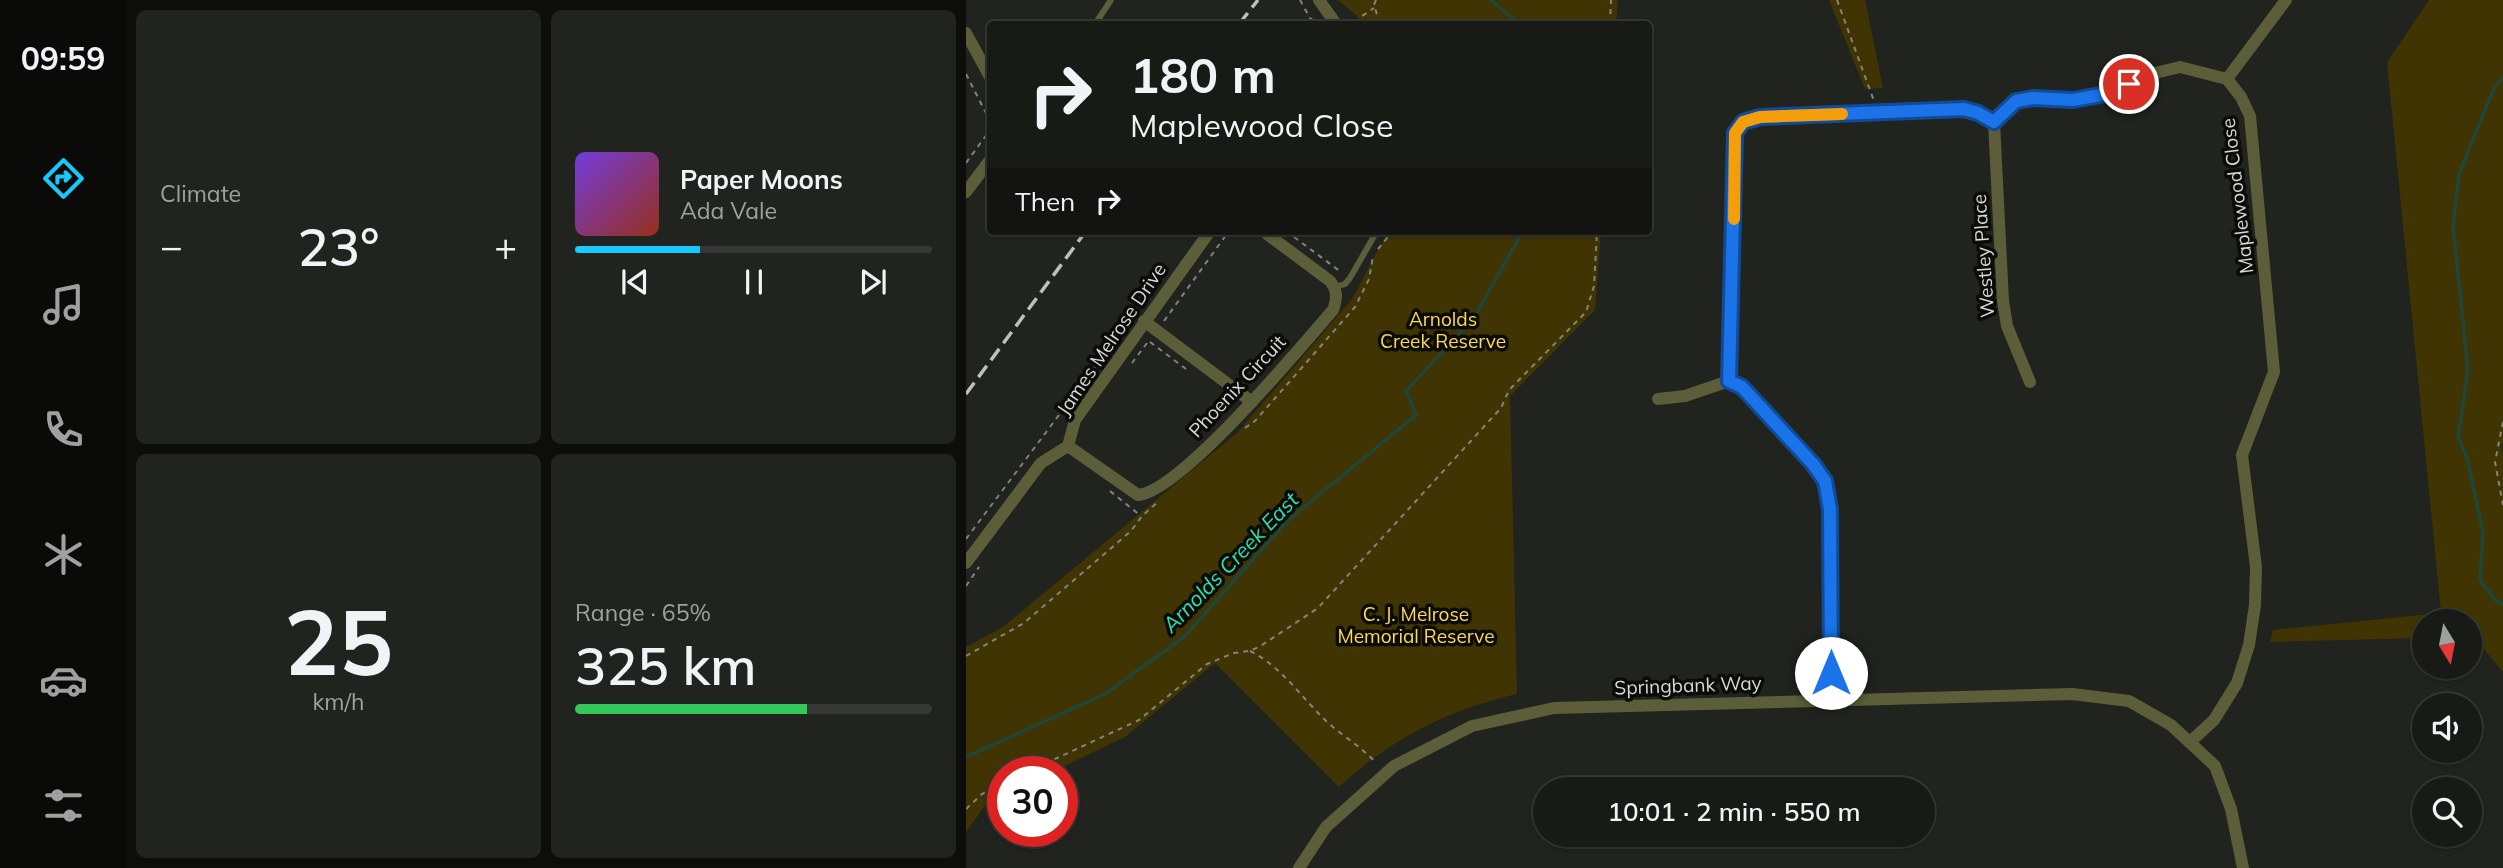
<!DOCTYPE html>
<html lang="en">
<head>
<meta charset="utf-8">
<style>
  body { margin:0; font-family:Mulish,sans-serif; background:#21231f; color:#f1f3f6; height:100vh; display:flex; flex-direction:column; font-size:26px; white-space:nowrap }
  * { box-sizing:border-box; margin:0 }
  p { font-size:23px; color:#9fa1a1 }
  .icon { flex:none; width:38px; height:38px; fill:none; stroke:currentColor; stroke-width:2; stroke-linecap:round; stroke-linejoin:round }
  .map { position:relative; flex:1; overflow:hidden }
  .side { display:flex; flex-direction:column; gap:10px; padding:10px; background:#0d0e0c; width:840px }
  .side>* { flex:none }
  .banner { position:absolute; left:21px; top:21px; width:665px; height:214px; border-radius:7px; box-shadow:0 2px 5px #0004,0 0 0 2px #363835; background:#181a16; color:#f1f3f6; overflow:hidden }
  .needle { width:46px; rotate:170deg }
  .controls { position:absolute; left:1446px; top:609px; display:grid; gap:14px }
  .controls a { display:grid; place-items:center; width:70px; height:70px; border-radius:50%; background:#181a16; box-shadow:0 2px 5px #0004,0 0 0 2px #363835; font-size:35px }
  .speed { position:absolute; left:21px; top:756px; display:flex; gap:14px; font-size:35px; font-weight:700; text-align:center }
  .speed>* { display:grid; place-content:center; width:91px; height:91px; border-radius:50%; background:#181a16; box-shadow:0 2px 5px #0004,0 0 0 2px #363835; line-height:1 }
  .speed .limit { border:10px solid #d22; background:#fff; color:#111 }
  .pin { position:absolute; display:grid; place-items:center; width:60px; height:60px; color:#fff; margin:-30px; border:4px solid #fff; border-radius:50%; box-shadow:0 2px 7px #0007 }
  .me { position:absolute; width:77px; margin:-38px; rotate:0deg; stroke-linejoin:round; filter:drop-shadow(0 0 5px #0008) }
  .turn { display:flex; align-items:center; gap:24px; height:147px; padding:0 28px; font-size:32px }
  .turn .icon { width:91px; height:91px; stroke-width:2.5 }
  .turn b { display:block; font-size:49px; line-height:60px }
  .then { display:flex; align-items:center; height:66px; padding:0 28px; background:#0003; gap:14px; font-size:26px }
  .big { font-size:52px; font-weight:600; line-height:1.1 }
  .side .card { flex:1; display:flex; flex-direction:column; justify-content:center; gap:10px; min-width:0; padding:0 24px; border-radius:10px; background:#21231f }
  .side .dial { align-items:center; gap:0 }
  .dial b { font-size:91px; line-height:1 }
  .song { display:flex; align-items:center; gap:21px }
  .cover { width:84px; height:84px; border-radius:10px; background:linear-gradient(135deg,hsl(260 70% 55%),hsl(10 70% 35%)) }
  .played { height:7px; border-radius:4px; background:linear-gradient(90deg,#16cafb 35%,#363835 35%) }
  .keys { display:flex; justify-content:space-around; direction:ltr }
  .heat { display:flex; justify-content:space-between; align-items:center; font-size:38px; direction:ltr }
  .charge { height:10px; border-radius:5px; background:linear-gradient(90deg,#34c759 65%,#363835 0) }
  .side .tiles { flex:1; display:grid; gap:10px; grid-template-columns:repeat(2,1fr) }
  .trip { position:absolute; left:567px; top:777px; width:402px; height:70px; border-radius:35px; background:#181a16; box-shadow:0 2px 5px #0004,0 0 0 2px #363835; font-weight:600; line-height:70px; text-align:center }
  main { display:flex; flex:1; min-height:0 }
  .menu { display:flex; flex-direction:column; width:126px; justify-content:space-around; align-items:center; background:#0a0a09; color:#9fa1a1 }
  .menu .icon { width:49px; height:49px }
  .menu .on { color:#16cafb }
  .menu b { font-size:32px; color:#f1f3f6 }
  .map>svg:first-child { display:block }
  .green { fill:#403403 }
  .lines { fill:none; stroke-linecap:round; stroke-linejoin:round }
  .stream { stroke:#1f4739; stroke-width:3.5 }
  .path { stroke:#818480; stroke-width:2; stroke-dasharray:5 5; stroke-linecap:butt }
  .service { stroke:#5b5e38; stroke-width:6 }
  .minor { stroke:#5b5e38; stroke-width:12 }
  .rail { stroke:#bdc0bb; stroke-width:3.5; stroke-dasharray:14 7; stroke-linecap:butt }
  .route-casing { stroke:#114b97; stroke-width:18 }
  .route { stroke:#1a73e8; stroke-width:12 }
  .slow { stroke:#f59e0b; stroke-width:12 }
  .labels { text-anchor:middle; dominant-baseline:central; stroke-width:7; stroke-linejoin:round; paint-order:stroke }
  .street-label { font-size:19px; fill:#d7dad6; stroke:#0b0c0a }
  .park-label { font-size:19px; fill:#feda4e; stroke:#0b0c0a }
  .water-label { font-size:21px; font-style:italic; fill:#2ae5b2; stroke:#0b0c0a }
</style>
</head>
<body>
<main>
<nav class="menu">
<b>09:59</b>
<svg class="icon on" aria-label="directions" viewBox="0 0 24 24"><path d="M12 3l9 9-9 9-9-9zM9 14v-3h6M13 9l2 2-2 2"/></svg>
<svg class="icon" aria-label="music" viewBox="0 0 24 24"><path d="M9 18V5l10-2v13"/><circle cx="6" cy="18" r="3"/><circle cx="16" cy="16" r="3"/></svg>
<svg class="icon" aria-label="phone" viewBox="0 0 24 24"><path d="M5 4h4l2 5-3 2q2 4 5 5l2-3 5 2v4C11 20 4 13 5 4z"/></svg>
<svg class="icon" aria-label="climate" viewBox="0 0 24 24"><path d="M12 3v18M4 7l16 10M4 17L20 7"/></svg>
<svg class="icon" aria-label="car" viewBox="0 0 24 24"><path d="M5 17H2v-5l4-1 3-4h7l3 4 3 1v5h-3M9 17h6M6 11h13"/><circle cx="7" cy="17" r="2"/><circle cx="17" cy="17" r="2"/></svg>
<svg class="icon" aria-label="filters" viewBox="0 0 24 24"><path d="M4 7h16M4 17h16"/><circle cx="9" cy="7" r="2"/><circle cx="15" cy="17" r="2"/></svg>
</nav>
<section class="side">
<div class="tiles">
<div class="card"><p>Climate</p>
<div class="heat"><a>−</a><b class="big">23°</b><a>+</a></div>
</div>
<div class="card">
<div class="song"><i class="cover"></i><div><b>Paper Moons</b><p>Ada Vale</p></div></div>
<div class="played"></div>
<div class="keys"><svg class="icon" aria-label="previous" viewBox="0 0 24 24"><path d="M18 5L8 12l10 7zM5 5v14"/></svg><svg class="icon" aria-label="pause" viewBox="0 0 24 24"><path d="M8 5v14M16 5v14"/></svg><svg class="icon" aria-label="next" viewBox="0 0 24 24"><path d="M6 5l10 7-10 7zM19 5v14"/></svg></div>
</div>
<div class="card dial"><b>25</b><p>km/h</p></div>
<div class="card"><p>Range · 65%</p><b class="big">325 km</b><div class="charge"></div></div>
</div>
</section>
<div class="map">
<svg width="1537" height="868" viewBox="0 0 1537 868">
  <rect width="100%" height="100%" fill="#20231e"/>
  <g class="green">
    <path d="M 372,0 L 652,0 L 650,24 L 397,24 L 389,14 Z"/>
    <path d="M 863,0 L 899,0 L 917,88 L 899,89 Z"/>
    <path d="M 1463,0 L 1537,0 L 1537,443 L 1535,444 L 1537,453 L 1537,672 L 1508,637 L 1503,637 L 1503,621 L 1458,621 L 1458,638 L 1304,642 L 1307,630 L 1475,613 L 1421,62 Z"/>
    <path d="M 422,231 L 635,231 L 629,310 L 544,396 L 551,694 C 484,709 423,740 373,787 L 249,663 L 159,737 L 86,772 L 37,772 L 37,795 L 21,803 L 0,832 L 0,647 L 37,627 L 272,432 L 386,299 Z"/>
  </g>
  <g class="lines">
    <g class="stream">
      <path d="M 525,0 L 553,24"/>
      <path d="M 1537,77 L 1528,88 L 1493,174 L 1487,227 L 1502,370 L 1492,437 L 1501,457 L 1517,533 L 1514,580 L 1527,598 L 1537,605"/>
      <path d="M 0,757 L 139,694 L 218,637 L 320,522 L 450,415 L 440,391 L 507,319 L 557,231"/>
    </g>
    <g class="path">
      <path d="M 334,0 L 344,18 L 352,24"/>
      <path d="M 410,0 L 408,5 L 414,24"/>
      <path d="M 871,0 L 908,101"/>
      <path d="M 394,24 L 393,18 L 408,8"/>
      <path d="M 644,24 L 645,0"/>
      <path d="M 0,74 L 24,121"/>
      <path d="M 0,163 L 24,130"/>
      <path d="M 320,231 L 375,272"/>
      <path d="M 412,249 L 427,231"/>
      <path d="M 198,321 L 263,231"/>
      <path d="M 184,342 L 224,372"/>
      <path d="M 166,363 L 184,339"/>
      <path d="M 1537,422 L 1529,462 L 1537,505"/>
      <path d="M 279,428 L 289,421 L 389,307 L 403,279 L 407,256"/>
      <path d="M 144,491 L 175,516"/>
      <path d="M 0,539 L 165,319"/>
      <path d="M 0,586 L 13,567"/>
      <path d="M 284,651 C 315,666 336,698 360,721 C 376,736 395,746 410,763"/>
      <path d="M 0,656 L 58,623 L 165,531 L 176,516 L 193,501"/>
      <path d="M 61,772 L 173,720 L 241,664 L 268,653 L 283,651 L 293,647 L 352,608 L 535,408 L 543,390 L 620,312 L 628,286 L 631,231"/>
      <path d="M 0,809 L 16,794 L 37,784"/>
    </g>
    <g class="service">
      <path d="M 129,24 L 145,0"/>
      <path d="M 369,287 L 379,284 L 384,278 L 411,231"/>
    </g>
    <g class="minor">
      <path d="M 353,0 L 370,24"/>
      <path d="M 0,33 L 24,77"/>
      <path d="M 1261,79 L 1320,0"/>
      <path d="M 1028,122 L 1037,301 L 1041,326 L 1064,382"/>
      <path d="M 0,192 L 24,160"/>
      <path d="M 178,321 L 286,402"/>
      <path d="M 692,399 L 719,396 L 763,381"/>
      <path d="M 102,446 L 172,495 C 215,491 334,348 367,310 C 371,299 372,291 364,281 L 297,231"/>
      <path d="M 0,563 L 75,463 L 102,446 L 109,420 L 244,231"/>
      <path d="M 865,701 L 864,509 L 859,481 L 847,464 L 776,387 L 763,381 L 769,133 L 777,122 L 794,117 L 998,109 L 1012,113 L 1028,122 L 1050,101 L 1067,98 L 1107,100 L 1140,94 L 1185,74 L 1214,67 L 1261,79 L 1275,97 L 1284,116 L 1308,372 L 1276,455 L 1290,567 L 1289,605 L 1283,645 L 1271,683 L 1248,720 L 1224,742"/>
      <path d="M 333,868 L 360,827 L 428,766 L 506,726 L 588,708 L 1106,694 L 1163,701 L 1205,725 L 1249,766 L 1265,809 L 1277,868"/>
    </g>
    <g class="rail">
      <path d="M 273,24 L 292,0"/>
      <path d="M 0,394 L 120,231"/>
    </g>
  </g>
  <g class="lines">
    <defs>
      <path id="route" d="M 865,673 L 864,509 L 859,481 L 847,464 L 776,387 L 763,381 L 769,133 L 777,122 L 794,117 L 998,109 L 1012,113 L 1028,122 L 1050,101 L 1067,98 L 1107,100 L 1140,94 L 1163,84"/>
    </defs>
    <use href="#route" class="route-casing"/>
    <use href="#route" class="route"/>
    <path class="slow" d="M 768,219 L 769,133 L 777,122 L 794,117 L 876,114"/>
  </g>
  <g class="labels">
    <g class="street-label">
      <text transform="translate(1271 196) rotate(-97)">Maplewood Close</text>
      <text transform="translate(1017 256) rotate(-94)">Westley Place</text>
      <text transform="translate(145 339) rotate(-56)">James Melrose Drive</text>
      <text transform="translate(271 386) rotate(-47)">Phoenix Circuit</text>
      <text transform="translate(722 685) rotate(-2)">Springbank Way</text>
    </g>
    <g class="park-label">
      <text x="477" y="319">Arnolds<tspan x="477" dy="22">Creek Reserve</tspan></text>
      <text x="450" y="614">C. J. Melrose<tspan x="450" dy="22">Memorial Reserve</tspan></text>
    </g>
    <g class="water-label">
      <text transform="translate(264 562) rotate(-46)">Arnolds Creek East</text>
    </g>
  </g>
</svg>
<div class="controls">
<a><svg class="needle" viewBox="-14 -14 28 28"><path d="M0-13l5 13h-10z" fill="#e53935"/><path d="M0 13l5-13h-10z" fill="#9fa1a1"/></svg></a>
<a><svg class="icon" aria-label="sound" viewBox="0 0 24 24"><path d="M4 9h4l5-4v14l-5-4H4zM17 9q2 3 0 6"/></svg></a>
<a><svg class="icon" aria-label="search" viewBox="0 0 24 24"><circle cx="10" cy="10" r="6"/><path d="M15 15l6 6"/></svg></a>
</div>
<div class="speed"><div class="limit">30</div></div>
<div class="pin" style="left:1163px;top:84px;background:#d93025"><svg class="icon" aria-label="arrive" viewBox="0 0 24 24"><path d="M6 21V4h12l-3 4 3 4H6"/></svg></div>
<svg class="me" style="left:865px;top:673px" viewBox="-20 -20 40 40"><circle r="19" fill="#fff"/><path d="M0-13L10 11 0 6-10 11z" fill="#1a73e8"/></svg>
<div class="trip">10:01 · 2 min · 550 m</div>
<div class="banner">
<div class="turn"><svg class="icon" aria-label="right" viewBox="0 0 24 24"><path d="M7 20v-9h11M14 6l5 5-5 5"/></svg><div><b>180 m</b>Maplewood Close</div></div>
<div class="then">Then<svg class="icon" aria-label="right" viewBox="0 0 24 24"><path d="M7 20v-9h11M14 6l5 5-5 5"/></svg></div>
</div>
</div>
</main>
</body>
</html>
